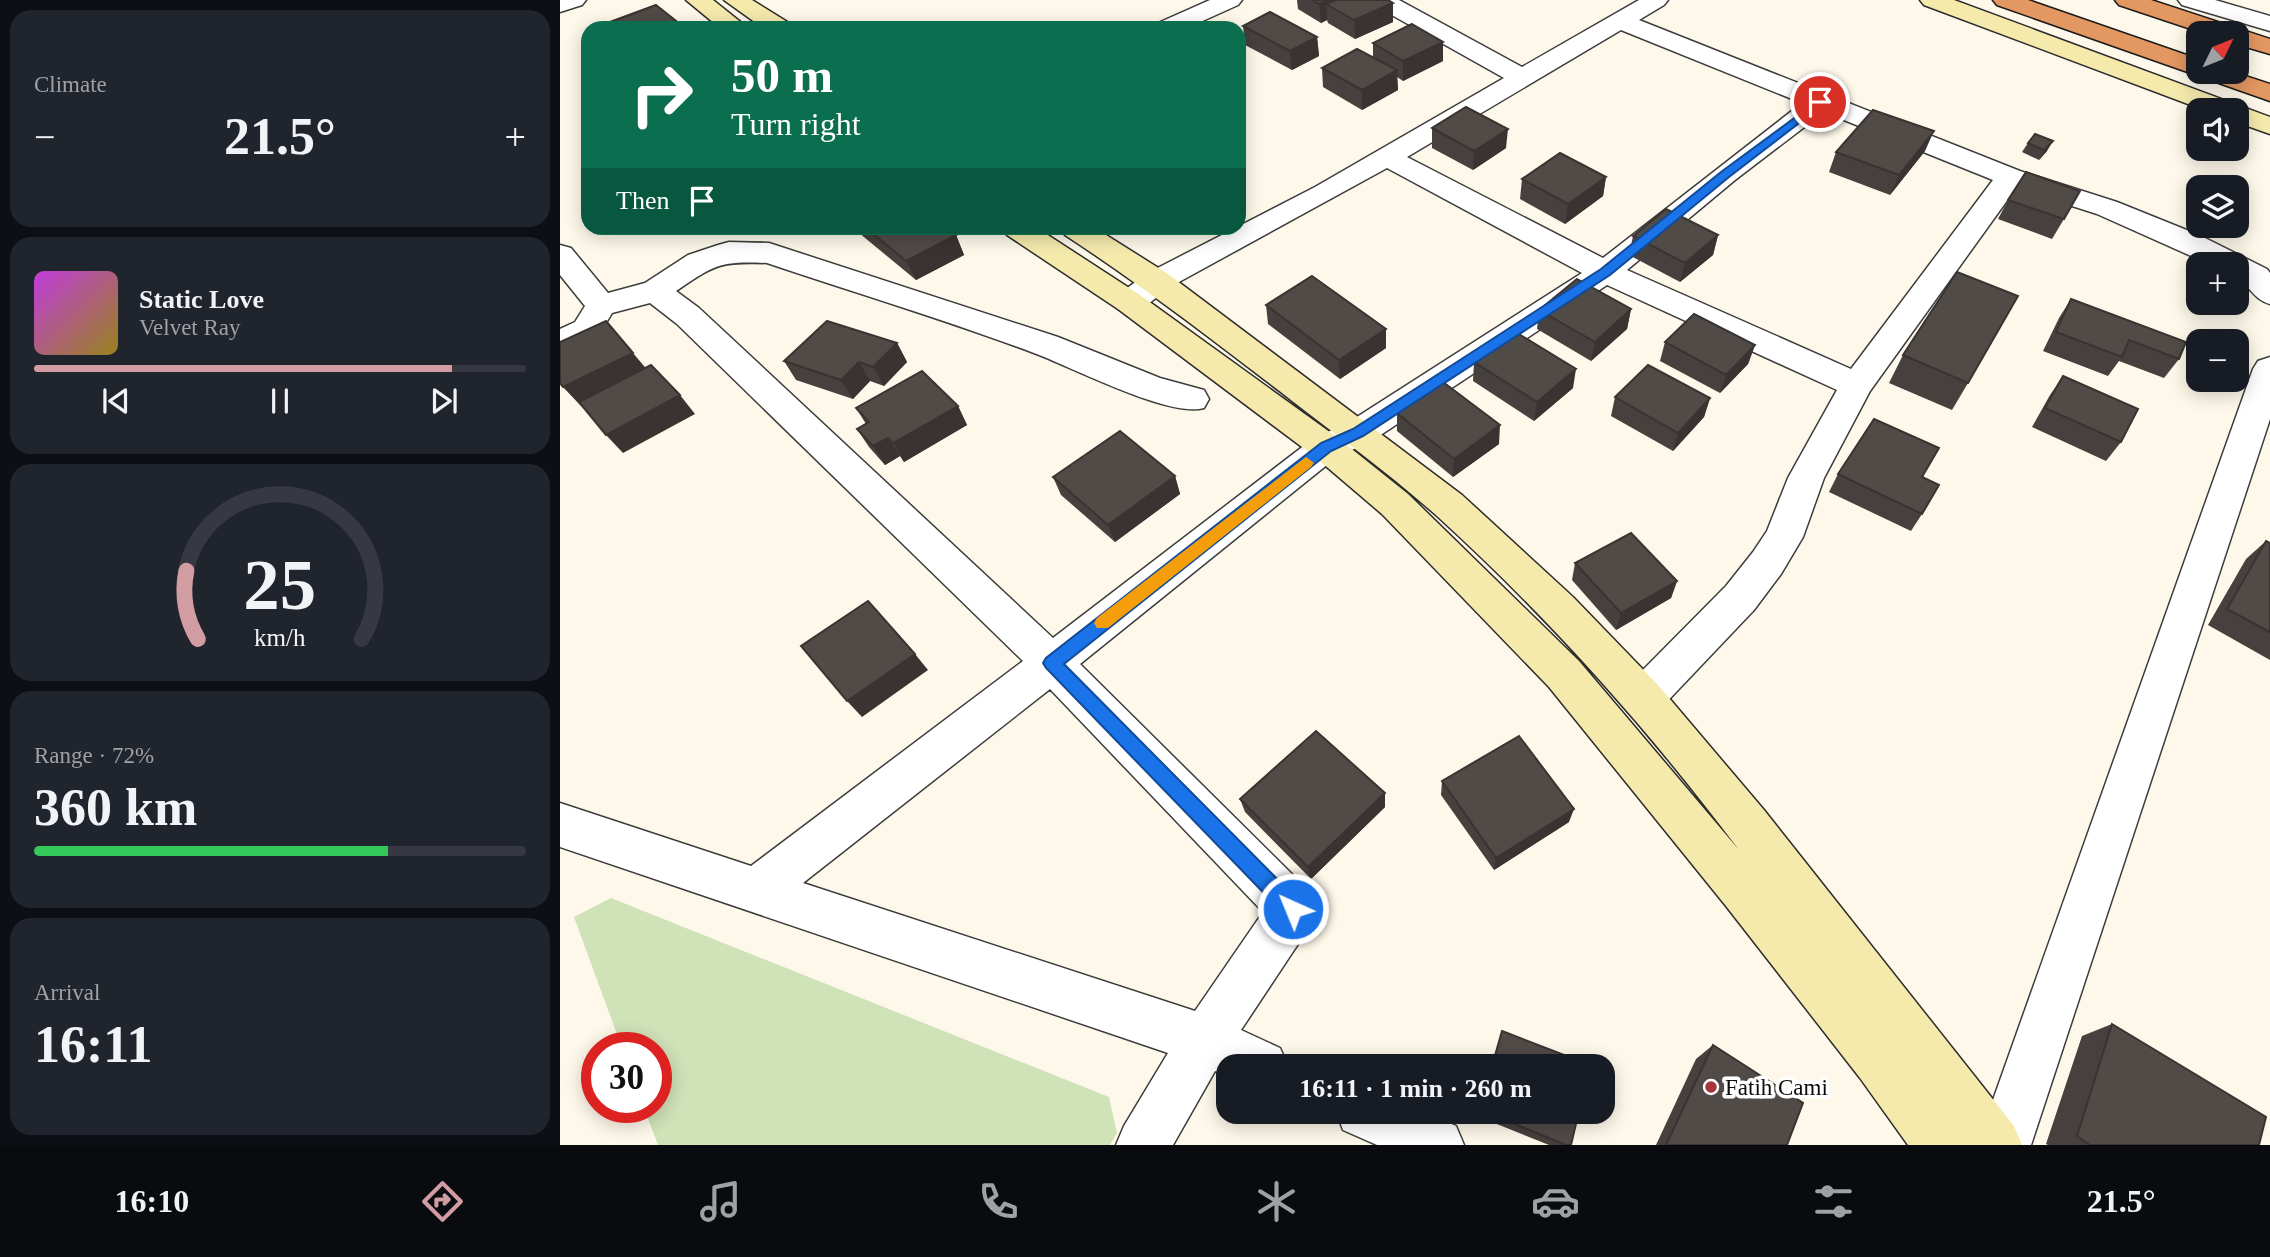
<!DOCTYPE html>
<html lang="en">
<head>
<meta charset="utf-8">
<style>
  body { margin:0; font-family:Georgia,serif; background:#20242c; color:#f1f3f6; height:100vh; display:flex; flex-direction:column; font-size:26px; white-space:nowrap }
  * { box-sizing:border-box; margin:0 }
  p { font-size:23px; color:#9ea1a6 }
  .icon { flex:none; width:38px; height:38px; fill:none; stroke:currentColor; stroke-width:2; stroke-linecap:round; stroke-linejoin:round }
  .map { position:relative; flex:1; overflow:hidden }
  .panel { display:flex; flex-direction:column; gap:10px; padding:10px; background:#0d0f14; width:560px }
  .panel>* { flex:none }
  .banner { position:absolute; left:21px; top:21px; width:665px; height:214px; border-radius:21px; box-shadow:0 4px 18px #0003; background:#0b6e4f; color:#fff; overflow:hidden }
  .needle { width:46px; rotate:47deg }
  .fabs { position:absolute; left:1626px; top:21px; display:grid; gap:14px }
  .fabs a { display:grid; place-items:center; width:63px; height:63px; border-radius:14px; background:#171b24; box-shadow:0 4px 18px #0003; font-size:35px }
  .speed { position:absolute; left:21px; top:1032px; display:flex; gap:14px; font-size:35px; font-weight:700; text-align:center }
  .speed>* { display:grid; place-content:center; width:91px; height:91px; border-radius:50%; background:#171b24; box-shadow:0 4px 18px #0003; line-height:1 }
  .speed .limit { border:10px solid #d22; background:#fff; color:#111 }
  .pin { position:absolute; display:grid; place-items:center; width:60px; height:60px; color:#fff; margin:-30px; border:4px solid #fff; border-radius:50%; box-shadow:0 2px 7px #0007 }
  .me { position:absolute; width:77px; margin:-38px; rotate:316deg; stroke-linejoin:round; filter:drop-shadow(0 0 5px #0008) }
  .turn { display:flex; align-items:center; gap:24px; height:147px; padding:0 35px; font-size:32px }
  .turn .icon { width:91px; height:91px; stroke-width:2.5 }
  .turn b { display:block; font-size:49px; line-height:60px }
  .then { display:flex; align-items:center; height:66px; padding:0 35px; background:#0003; gap:14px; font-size:26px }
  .big { font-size:52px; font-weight:600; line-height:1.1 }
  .panel .widget { flex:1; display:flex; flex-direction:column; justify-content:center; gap:10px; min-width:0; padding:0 24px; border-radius:21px; background:#20242c }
  .panel .dial { align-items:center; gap:0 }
  .dial svg { height:182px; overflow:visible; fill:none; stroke:#363941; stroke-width:7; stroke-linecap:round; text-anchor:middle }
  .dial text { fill:#f1f3f6; stroke:none }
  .song { display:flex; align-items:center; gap:21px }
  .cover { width:84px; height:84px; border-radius:10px; background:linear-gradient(135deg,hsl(290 70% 55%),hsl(50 70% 35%)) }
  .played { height:7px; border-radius:4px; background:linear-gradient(90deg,#d19da3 85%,#363941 85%) }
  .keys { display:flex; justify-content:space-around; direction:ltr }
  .heat { display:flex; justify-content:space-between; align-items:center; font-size:38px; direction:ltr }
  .charge { height:10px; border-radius:5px; background:linear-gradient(90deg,#34c759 72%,#363941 0) }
  .trip { position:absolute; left:656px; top:1054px; width:399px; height:70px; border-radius:21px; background:#171b24; box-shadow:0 4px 18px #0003; font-weight:600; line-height:70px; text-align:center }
  .tab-bar { display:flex; height:112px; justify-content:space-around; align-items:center; background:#090b0e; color:#9ea1a6 }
  .tab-bar .icon { width:49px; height:49px }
  .tab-bar .active { color:#d19da3 }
  .tab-bar b { font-size:32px; color:#f1f3f6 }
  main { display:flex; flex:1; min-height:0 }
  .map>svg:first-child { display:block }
  .green { fill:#d0e2b8 }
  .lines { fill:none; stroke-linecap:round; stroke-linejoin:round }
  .street-casing { stroke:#3d3d3d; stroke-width:3 }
  .secondary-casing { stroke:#2c2c2c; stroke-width:3 }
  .highway-casing { stroke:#1b1b1b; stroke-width:3 }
  .street { fill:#fff; fill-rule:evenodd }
  .secondary { fill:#f5eaac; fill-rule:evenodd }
  .highway { fill:#e39761; fill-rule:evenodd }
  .wall { fill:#46403e }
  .shaded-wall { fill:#393432 }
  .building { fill:#514b48; stroke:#393432; stroke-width:2 }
  .route { fill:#1a73e8; stroke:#114b97; stroke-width:2 }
  .slow { fill:#f59e0b }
  .poi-dot { fill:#a9333d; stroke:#fff; stroke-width:2.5 }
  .labels { text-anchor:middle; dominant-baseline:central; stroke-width:7; stroke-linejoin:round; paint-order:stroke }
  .near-poi-label { font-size:23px; fill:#0a0a0a; stroke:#fff; text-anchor:start }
</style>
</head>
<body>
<main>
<section class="panel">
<div class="widget"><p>Climate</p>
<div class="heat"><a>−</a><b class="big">21.5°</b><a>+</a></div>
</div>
<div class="widget">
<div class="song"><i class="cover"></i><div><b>Static Love</b><p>Velvet Ray</p></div></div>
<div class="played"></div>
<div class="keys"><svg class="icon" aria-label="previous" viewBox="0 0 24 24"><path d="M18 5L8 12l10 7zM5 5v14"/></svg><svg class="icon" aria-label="pause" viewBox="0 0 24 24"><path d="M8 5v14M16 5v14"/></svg><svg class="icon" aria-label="next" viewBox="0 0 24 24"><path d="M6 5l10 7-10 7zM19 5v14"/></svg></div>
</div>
<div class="widget dial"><svg viewBox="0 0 100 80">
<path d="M14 69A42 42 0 1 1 86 69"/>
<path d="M14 69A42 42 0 0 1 9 39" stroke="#d19da3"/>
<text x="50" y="56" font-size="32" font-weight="700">25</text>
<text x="50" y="72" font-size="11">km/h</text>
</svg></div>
<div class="widget"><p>Range · 72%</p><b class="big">360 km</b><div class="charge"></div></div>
<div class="widget"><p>Arrival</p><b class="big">16:11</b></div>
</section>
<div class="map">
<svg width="1710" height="1145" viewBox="0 0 1710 1145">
  <rect width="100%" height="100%" fill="#fdf8e9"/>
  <path class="green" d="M 51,898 L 549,1097 L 557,1133 L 550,1145 L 98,1145 L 84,1108 L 96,1108 L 96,1048 L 62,1048 L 14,917 Z"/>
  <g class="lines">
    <defs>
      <g id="street">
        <path d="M 0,0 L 26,0 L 22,5 L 0,12 Z"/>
        <path d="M 650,0 L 682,0 L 678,5 L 627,28 L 595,28 L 598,23 Z"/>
        <path d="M 810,0 L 839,0 L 962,67 L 1079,0 L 1108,0 L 1104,5 L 1079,20 L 1460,171 L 1557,202 L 1639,235 L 1707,269 L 1710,273 L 1710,304 C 1694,300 1691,286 1676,279 L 1676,264 L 1649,264 L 1537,214 L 1456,188 L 1310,391 L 1264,478 L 1243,537 L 1221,574 L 1194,610 L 1098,711 L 1083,717 L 1068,711 L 1062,698 L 1068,685 L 1166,586 L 1193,552 L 1207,531 L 1228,478 L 1277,390 L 1047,285 L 810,442 L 778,456 L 520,664 L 750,892 L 757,909 L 750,926 L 681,1030 L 720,1048 L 728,1066 L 668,1066 L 668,1077 L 655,1071 L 613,1145 L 556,1145 L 564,1126 L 608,1053 L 0,847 L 0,803 L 191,866 L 463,661 L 117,324 L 90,303 L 52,313 L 37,338 L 0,354 L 0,329 L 15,322 L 25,306 L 0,275 L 0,245 L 11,248 L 48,293 L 85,283 L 128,255 L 158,245 L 169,242 L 209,243 L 498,337 L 600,378 L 644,390 L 649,399 L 644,408 C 609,418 512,367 474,353 C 386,320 296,293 207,263 C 159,261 155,265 116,291 L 139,308 L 493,638 L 754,438 L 786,424 L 1022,273 L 827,168 L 608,288 C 592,301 579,315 558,309 L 553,302 L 558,295 L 586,274 L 755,187 L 944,78 L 814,5 ZM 1061,30 L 1242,103 L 1043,258 L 847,157 ZM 1264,112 L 1433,180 L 1291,369 L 1067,270 L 1175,180 ZM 490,689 L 703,912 L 635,1011 L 243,883 Z"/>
        <path d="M 1618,0 L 1655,0 L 1710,16 L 1710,31 L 1622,5 Z"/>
        <path d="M 1710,357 L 1710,419 L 1471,1145 L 1417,1145 L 1693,369 L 1698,361 Z"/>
        <path d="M 776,1111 L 863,1111 L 896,1126 L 904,1145 L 817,1145 L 783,1130 Z"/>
      </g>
      <g id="secondary">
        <path d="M 126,0 L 153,0 L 188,28 L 160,28 Z"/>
        <path d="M 164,0 L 192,0 L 229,23 L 232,28 L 203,28 Z"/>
        <path d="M 1360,0 L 1394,0 L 1710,117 L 1710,134 L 1676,122 L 1676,110 L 1644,110 L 1364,5 Z"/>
        <path d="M 443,228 L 477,228 L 580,295 L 778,438 L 848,494 L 1019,661 L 1179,850 C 1089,730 988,617 877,516 C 831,475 780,438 731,400 C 657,343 583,286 505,235 L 501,228 L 535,228 L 608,274 L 902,495 L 1013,597 L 1098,685 L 1204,810 L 1454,1126 L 1462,1145 L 1348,1145 L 1300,1078 L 1166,906 L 989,687 L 822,514 L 754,456 L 558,309 L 447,235 Z"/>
      </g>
      <g id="highway">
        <path d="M 1433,0 L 1468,0 L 1638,59 L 1638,72 L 1673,72 L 1710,84 L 1710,101 L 1437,5 Z"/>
        <path d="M 1555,0 L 1591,0 L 1710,39 L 1710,54 L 1676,44 L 1676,33 L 1643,33 L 1559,5 Z"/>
      </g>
    </defs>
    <use href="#street" class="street-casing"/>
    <use href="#secondary" class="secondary-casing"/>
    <use href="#highway" class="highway-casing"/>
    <use href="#street" class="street"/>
    <use href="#secondary" class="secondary"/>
    <use href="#highway" class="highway"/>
  </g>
  <g class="wall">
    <path d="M 737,0 L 828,0 L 833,22 L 795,39 L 768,23 L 767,20 L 761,23 L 738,9 Z"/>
    <path d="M 683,26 L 757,37 L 759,56 L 732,70 L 685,45 Z"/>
    <path d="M 813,43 L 883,61 L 843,81 L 837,77 L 838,90 L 802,110 L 763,87 L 762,68 L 813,58 Z"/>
    <path d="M 872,128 L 946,148 L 913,170 L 872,148 Z"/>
    <path d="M 1468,143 L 1487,151 L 1479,160 L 1462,152 Z"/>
    <path d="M 1365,151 L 1330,195 L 1269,172 L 1276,152 Z"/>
    <path d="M 1046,177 L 1043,196 L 1005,224 L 960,199 L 962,179 Z"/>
    <path d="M 1448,200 L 1504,219 L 1492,239 L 1438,219 Z"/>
    <path d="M 293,228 L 386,228 L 396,235 L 404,255 L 356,280 Z"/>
    <path d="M 1158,235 L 1153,255 L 1120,282 L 1069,255 L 1073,236 Z"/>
    <path d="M 1511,299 L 1619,359 L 1604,378 L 1559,361 L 1548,376 L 1483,351 L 1499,318 Z"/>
    <path d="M 706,305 L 826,329 L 826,348 L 780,379 L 708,324 Z"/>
    <path d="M 1071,309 L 1067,329 L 1031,361 L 977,329 L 979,310 Z"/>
    <path d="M 1105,342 L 1195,345 L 1188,364 L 1160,393 L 1100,361 Z"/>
    <path d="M 337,343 L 347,362 L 324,386 L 310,381 L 293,399 L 236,380 L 224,361 Z"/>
    <path d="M 1343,355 L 1408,383 L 1392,410 L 1329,383 Z"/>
    <path d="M 914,362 L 1013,388 L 974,421 L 913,381 Z"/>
    <path d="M 1503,376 L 1561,442 L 1546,461 L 1472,427 L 1490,395 Z"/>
    <path d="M 1055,397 L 1150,398 L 1144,417 L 1113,451 L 1051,416 Z"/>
    <path d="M 398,406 L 407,425 L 344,462 L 340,456 L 325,465 L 309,447 L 297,429 L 306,424 L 296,408 Z"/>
    <path d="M 837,413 L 939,444 L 893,477 L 837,431 Z"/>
    <path d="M 1278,474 L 1362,477 L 1362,514 L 1351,531 L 1269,492 Z"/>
    <path d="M 615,476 L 620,494 L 555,542 L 501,495 L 493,477 Z"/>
    <path d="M 1706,541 L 1710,543 L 1710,660 L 1648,625 L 1686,559 Z"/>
    <path d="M 1015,563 L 1117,581 L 1111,598 L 1056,630 L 1012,580 Z"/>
    <path d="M 882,781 L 1009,822 L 934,870 L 881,795 Z"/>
    <path d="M 825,793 L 825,807 L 751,879 L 685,812 L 680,799 Z"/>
    <path d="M 1552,1024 L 1699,1145 L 1488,1145 L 1486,1144 L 1522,1036 Z"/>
    <path d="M 1153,1045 L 1227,1145 L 1096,1145 L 1136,1059 Z"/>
    <path d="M 919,1111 L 1019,1111 L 1011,1145 L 989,1145 L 917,1116 Z"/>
  </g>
  <g class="shaded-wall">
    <path d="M 769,0 L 799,0 L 766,4 L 767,20 L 761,23 L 759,4 Z"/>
    <path d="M 833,3 L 833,22 L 795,39 L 794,20 Z"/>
    <path d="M 757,37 L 759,56 L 732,70 L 730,51 Z"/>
    <path d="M 883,42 L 883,61 L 843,81 L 843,61 Z"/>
    <path d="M 837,70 L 838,90 L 802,110 L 802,90 Z"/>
    <path d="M 948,129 L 946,148 L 913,170 L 914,151 Z"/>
    <path d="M 1374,131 L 1365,151 L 1330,195 L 1339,175 Z"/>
    <path d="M 1493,141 L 1487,151 L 1479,160 L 1484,150 Z"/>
    <path d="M 1046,177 L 1043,196 L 1005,224 L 1008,204 Z"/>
    <path d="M 396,235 L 404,255 L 356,280 L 346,261 Z"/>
    <path d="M 1158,235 L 1153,255 L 1120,282 L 1125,263 Z"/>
    <path d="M 1071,309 L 1067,329 L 1031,361 L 1035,342 Z"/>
    <path d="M 826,329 L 826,348 L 780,379 L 779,360 Z"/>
    <path d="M 337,343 L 347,362 L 324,386 L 313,367 Z"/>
    <path d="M 1195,345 L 1188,364 L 1160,393 L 1166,375 Z"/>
    <path d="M 73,353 L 89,372 L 21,406 L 3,387 Z"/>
    <path d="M 299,362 L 310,381 L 293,399 L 281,380 Z"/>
    <path d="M 1016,369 L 1013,388 L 974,421 L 977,402 Z"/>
    <path d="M 120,395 L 135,414 L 63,453 L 46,435 Z"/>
    <path d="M 1150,398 L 1144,417 L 1113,451 L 1118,433 Z"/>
    <path d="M 398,406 L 407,425 L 344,462 L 333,443 Z"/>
    <path d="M 940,425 L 939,444 L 893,477 L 894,459 Z"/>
    <path d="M 328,438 L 340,456 L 325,465 L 313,446 Z"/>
    <path d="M 615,476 L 620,494 L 555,542 L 548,525 Z"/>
    <path d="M 1117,581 L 1111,598 L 1056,630 L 1061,613 Z"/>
    <path d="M 355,654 L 368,670 L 302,717 L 287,701 Z"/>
    <path d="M 825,793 L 825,807 L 751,879 L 748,867 Z"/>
    <path d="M 1014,809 L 1009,822 L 934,870 L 936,858 Z"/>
  </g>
  <g class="building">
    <path d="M 753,0 L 769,0 L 759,4 Z"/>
    <path d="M 776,0 L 828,0 L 833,3 L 794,20 L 766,4 Z"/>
    <path d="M 96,5 L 125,28 L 45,28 L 42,25 Z"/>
    <path d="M 710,12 L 757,37 L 730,51 L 683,26 Z"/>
    <path d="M 852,24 L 883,42 L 843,61 L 813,43 Z"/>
    <path d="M 797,49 L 837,70 L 802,90 L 762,68 Z"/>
    <path d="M 906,107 L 948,129 L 914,151 L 872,128 Z"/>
    <path d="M 1313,110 L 1374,131 L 1339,175 L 1276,152 Z"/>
    <path d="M 1475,134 L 1493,141 L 1484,150 L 1468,143 Z"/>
    <path d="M 1000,153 L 1046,177 L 1008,204 L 962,179 Z"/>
    <path d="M 1466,172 L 1520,191 L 1504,219 L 1448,200 Z"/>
    <path d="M 1106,209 L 1158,235 L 1125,263 L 1073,236 Z"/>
    <path d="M 306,228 L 386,228 L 396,235 L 346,261 Z"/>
    <path d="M 1397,272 L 1458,296 L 1408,383 L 1343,355 Z"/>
    <path d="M 752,276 L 826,329 L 779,360 L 706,305 Z"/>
    <path d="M 1017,279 L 1071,309 L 1035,342 L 979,310 Z"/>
    <path d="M 1511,299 L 1626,342 L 1619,359 L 1569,340 L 1562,357 L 1496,332 Z"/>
    <path d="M 1134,314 L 1195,345 L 1166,375 L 1105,342 Z"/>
    <path d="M 46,321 L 73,353 L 3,387 L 0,383 L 0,342 Z"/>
    <path d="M 267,321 L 337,343 L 313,367 L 299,362 L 281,380 L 224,361 Z"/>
    <path d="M 954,331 L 1016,369 L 977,402 L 914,362 Z"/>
    <path d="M 91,365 L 120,395 L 46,435 L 19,402 Z"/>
    <path d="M 1088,365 L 1150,398 L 1118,433 L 1055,397 Z"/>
    <path d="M 362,371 L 398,406 L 333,443 L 328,438 L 313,446 L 297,429 L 309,422 L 296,408 Z"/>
    <path d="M 1503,376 L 1578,409 L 1561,442 L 1485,408 Z"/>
    <path d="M 883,382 L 940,425 L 894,459 L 837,413 Z"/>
    <path d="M 1314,419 L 1379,448 L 1362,477 L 1379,485 L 1362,514 L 1278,474 Z"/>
    <path d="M 560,431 L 615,476 L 548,525 L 493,477 Z"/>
    <path d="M 1071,533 L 1117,581 L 1061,613 L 1015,563 Z"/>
    <path d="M 1706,541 L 1710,543 L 1710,632 L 1667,609 Z"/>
    <path d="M 308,601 L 355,654 L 287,701 L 241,646 Z"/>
    <path d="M 756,731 L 825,793 L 748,867 L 680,799 Z"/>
    <path d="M 959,736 L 1014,809 L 936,858 L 882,781 Z"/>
    <path d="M 1552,1024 L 1706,1117 L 1699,1145 L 1530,1145 L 1517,1136 Z"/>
    <path d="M 942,1031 L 1030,1065 L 1030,1066 L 932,1066 Z"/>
    <path d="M 1153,1045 L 1243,1103 L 1227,1145 L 1106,1145 Z"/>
    <path d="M 923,1111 L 1019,1111 L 1011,1145 L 1006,1145 Z"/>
  </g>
  <path class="route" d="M 1260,99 L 1264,100 L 1264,104 L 1169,177 L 1050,275 L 803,436 L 771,451 L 504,664 L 740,902 L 742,909 L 740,916 L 733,919 L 726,916 L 486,668 L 483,663 L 486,658 L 761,443 L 793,429 L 1041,269 L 1161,172 Z"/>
  <path class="slow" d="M 746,457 L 754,463 L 751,467 L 548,628 L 537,628 L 534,623 L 537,618 Z"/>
  <circle class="poi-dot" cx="1151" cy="1087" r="7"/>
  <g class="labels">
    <g class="near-poi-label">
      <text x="1165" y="1087">Fatih Cami</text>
    </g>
  </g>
</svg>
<div class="fabs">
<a><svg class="needle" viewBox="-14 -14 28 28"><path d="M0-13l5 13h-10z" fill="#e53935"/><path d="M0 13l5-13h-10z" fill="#9ea1a6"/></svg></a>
<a><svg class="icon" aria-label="sound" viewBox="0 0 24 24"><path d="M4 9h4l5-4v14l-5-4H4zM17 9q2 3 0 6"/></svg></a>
<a><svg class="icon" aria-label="layers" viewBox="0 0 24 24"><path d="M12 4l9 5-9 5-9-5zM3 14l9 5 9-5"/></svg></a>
<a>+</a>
<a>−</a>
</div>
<div class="speed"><div class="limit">30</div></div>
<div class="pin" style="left:1260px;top:102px;background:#d93025"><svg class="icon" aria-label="arrive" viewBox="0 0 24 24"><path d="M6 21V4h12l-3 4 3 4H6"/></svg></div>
<svg class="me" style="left:733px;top:909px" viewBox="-20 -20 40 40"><circle r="17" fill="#1a73e8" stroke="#fff" stroke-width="3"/><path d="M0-11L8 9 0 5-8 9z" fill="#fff"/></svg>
<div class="trip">16:11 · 1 min · 260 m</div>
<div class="banner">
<div class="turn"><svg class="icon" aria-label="right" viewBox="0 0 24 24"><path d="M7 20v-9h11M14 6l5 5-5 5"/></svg><div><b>50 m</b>Turn right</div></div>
<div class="then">Then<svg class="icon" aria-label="arrive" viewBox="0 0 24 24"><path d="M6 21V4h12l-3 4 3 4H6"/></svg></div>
</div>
</div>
</main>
<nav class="tab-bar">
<b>16:10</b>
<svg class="icon active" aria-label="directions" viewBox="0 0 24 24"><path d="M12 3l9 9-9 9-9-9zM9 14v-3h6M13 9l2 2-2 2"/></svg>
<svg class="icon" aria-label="music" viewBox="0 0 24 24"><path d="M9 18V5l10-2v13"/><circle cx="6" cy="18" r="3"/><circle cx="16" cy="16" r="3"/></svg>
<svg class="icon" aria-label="phone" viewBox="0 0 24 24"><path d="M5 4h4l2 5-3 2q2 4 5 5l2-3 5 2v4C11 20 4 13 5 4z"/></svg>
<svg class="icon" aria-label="climate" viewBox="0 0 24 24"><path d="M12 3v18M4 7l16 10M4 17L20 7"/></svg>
<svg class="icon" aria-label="car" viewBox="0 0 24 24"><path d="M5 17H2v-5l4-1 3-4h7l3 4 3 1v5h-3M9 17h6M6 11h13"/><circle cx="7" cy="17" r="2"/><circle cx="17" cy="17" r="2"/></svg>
<svg class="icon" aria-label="filters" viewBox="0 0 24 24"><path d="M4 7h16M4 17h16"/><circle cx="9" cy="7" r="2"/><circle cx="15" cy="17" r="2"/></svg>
<b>21.5°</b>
</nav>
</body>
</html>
